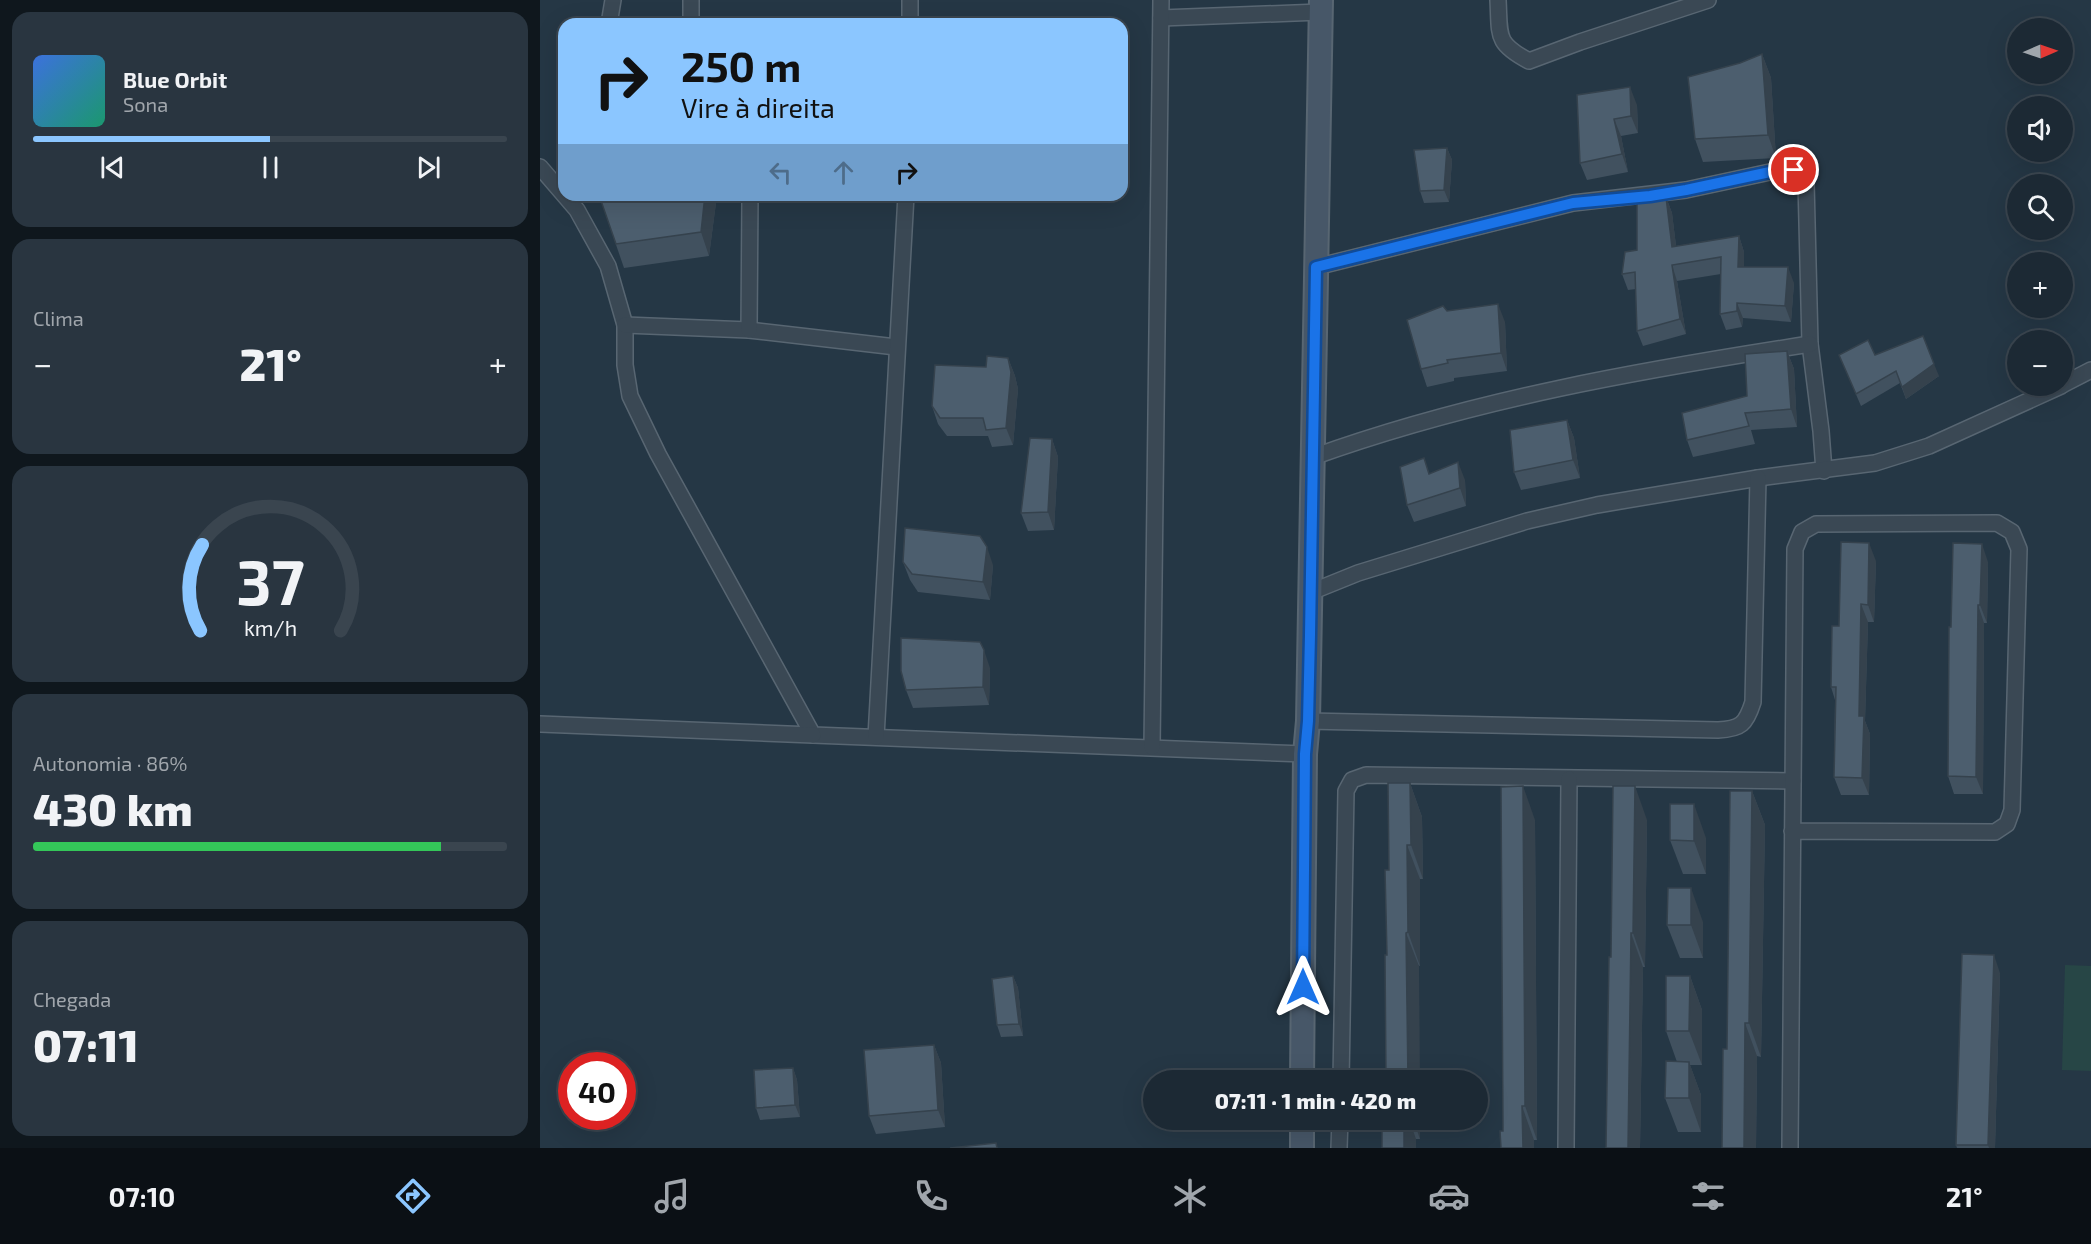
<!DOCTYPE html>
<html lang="pt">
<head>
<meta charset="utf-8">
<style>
  body { margin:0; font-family:"Exo 2",sans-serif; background:#293540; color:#f1f3f6; height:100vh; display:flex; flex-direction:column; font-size:22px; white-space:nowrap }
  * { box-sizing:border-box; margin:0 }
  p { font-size:20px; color:#a0a6ac }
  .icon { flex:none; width:33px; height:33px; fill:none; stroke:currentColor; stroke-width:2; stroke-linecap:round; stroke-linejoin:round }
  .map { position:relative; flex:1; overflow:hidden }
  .details { display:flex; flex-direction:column; gap:12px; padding:12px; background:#0f171d; width:540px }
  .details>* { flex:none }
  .banner { position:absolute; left:18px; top:18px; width:570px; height:183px; border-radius:18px; box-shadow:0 6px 24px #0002,0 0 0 2px #3a454f; background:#8bc6ff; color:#111; overflow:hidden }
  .needle { width:39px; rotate:88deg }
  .fabs { position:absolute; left:1467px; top:18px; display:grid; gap:12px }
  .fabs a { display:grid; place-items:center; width:66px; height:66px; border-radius:50%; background:#1c2934; box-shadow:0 6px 24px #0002,0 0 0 2px #3a454f; font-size:30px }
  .speed { position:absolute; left:18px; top:1052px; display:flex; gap:12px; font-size:30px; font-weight:700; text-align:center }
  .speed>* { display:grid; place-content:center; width:78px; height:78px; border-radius:50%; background:#1c2934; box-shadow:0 6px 24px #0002,0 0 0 2px #3a454f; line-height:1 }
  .speed .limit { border:9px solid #d22; background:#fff; color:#111 }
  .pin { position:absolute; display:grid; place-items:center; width:51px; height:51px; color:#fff; margin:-26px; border:3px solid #fff; border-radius:50%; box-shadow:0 2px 6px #0007 }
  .me { position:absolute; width:66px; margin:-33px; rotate:0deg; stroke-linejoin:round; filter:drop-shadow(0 0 4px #0008) }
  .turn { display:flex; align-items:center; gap:21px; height:126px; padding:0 24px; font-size:27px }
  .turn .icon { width:78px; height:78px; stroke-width:2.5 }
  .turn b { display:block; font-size:42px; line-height:51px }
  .lanes { display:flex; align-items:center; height:57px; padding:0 24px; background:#0003; justify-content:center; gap:30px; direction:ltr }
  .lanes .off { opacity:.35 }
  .big { font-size:45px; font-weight:800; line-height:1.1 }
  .details .widget { flex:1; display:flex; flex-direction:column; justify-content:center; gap:9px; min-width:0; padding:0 21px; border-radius:18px; background:#293540 }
  .details .dial { align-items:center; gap:0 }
  .dial svg { height:156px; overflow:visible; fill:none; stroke:#3a454f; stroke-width:7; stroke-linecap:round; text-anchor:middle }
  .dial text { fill:#f1f3f6; stroke:none }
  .song { display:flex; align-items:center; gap:18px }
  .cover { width:72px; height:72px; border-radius:9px; background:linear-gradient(135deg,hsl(220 70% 55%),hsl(160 70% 35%)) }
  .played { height:6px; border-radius:3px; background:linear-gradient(90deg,#8bc6ff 50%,#3a454f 50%) }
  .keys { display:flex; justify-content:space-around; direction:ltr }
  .heat { display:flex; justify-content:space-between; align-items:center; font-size:33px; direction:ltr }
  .charge { height:9px; border-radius:4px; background:linear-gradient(90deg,#34c759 86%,#3a454f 0) }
  .trip { position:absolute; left:603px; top:1070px; width:345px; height:60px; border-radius:30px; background:#1c2934; box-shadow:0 6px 24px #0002,0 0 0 2px #3a454f; font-weight:800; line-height:60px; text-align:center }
  .tabs { display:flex; height:96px; justify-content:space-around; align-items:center; background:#0b1015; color:#a0a6ac }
  .tabs .icon { width:42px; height:42px }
  .tabs .current { color:#8bc6ff }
  .tabs b { font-size:27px; color:#f1f3f6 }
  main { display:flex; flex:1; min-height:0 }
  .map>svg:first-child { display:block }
  .green { fill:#274646 }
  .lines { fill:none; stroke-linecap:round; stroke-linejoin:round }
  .street-casing { stroke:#586672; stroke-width:18 }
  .secondary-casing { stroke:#586672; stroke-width:26 }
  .street { stroke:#3a4854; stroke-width:15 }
  .secondary { stroke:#475768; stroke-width:22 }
  .wall { fill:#41515f }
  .shaded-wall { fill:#35424d }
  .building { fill:#4c5e6e; stroke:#35424d; stroke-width:1.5 }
  .route-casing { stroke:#114b97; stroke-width:15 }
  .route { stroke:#1a73e8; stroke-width:10 }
</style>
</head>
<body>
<main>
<section class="details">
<div class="widget">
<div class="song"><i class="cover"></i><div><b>Blue Orbit</b><p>Sona</p></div></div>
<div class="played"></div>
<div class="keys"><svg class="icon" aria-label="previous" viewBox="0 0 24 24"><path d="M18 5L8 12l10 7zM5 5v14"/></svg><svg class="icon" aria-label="pause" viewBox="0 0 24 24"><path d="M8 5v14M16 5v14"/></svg><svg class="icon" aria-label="next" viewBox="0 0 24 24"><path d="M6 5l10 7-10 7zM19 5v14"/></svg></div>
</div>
<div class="widget"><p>Clima</p>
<div class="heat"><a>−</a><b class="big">21°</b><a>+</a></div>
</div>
<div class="widget dial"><svg viewBox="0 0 100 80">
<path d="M14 69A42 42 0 1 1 86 69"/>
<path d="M14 69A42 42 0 0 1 15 25" stroke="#8bc6ff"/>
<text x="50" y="56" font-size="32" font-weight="700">37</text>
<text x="50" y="72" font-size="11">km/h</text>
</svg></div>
<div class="widget"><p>Autonomia · 86%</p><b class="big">430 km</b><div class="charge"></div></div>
<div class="widget"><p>Chegada</p><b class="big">07:11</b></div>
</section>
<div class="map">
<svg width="1551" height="1148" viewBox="0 0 1551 1148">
  <rect width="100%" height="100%" fill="#253745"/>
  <path class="green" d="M 1525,965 L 1551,966 L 1551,1071 L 1522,1070 Z"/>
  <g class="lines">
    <defs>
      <g id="street">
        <path d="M 370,0 L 370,24"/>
        <path d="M 958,0 C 960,36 955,43 989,61 L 1040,42 L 1168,0"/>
        <path d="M 621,18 L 780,12"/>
        <path d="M 69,24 L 73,0"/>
        <path d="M 151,24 L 151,0"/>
        <path d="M 0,167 L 37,210 L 68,266 L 85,325 L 85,365 L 90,396 L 118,454 L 273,735 L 765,754"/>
        <path d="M 776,267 L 1033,203 L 1146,190 L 1230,172 L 1254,170 L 1261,173 L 1266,182 L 1270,344 L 1281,431 L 1284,471"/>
        <path d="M 85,325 L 209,330 L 356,347"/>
        <path d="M 209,330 L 210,195"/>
        <path d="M 1522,385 L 1551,370"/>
        <path d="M 773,457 C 934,399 1102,370 1270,344"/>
        <path d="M 771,592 L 818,573 L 987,521 L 1057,505 L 1218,478 L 1335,463 L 1389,446 L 1521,386"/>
        <path d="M 768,721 L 1178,730 C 1201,729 1206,724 1213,702 L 1218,478"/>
        <path d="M 0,724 L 273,735"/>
        <path d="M 336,737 L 366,195"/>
        <path d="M 612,747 L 621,0"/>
        <path d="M 801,1080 L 806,791 L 812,780 L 826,775 L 1253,781"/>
        <path d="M 799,1148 L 800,1119"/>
        <path d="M 1026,1148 L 1029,779"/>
        <path d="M 1250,1148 L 1255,549 L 1262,532 L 1276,524 L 1457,523 L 1472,532 L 1479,549 L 1472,810 L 1467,824 L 1455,832 L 1252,831"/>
      </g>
      <g id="secondary">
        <path d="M 762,1080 L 765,754 L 768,721 L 781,0"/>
        <path d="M 762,1148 L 762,1119"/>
      </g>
    </defs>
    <use href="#street" class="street-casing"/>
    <use href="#secondary" class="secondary-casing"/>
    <use href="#street" class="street"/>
    <use href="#secondary" class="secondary"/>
  </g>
  <g class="wall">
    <path d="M 1222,54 L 1231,78 L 1236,158 L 1163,162 L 1155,139 L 1200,63 Z"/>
    <path d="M 1037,95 L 1097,105 L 1098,133 L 1081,136 L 1088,172 L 1047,180 L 1040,163 Z"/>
    <path d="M 907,148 L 912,160 L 909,202 L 884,203 L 880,191 Z"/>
    <path d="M 59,195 L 177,195 L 169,256 L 84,268 Z"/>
    <path d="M 1126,197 L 1132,213 L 1136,246 L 1199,236 L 1204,252 L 1204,267 L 1254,283 L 1251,322 L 1203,318 L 1202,327 L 1186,330 L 1180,314 L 1181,274 L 1137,281 L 1146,334 L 1103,346 L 1097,331 L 1096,289 L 1088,290 L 1082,274 L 1097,250 Z"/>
    <path d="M 907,311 L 965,322 L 967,371 L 914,378 L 914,381 L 887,387 L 881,369 Z"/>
    <path d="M 1247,351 L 1254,369 L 1257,427 L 1211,430 L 1215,444 L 1153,457 L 1147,440 L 1207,396 Z"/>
    <path d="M 1299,355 L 1335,355 L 1399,376 L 1366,399 L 1360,383 L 1321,406 Z"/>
    <path d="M 468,358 L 475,376 L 478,389 L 473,445 L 452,447 L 448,436 L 407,436 L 398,424 L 392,406 L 446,367 Z"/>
    <path d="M 1027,420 L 1034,438 L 1040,478 L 981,490 L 974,472 Z"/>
    <path d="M 512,439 L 518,457 L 514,530 L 488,531 L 481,513 Z"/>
    <path d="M 884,458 L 889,473 L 925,480 L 926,506 L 874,522 L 867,505 Z"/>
    <path d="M 1336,561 L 1334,622 L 1328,622 L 1325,721 L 1330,734 L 1329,795 L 1301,795 L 1294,777 L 1295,700 L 1291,687 L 1299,626 Z"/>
    <path d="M 363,562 L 453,565 L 450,600 L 378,592 L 370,580 Z"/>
    <path d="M 1448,562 L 1447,623 L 1444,623 L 1443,794 L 1414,794 L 1408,776 L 1411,627 Z"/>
    <path d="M 450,668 L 449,705 L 373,708 L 366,690 Z"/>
    <path d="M 870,783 L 882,817 L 883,879 L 880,879 L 880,966 L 847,955 L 849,870 Z"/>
    <path d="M 1212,791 L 1225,825 L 1221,1057 L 1217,1056 L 1216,1148 L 1182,1148 L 1187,1049 Z"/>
    <path d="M 995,820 L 997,1140 L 994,1140 L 994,1148 L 961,1148 L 963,1131 Z"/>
    <path d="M 1107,820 L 1105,967 L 1103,967 L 1100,1148 L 1066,1148 L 1071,957 Z"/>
    <path d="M 1166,838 L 1166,874 L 1143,874 L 1130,840 Z"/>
    <path d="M 1163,922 L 1163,958 L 1140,958 L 1127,925 Z"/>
    <path d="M 1460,973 L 1455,1148 L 1417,1148 L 1416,1145 Z"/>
    <path d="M 473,976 L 478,988 L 483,1036 L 461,1037 L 457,1025 Z"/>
    <path d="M 1150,976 L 1162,1010 L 1162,1065 L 1150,1065 L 1161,1095 L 1161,1132 L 1138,1132 L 1125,1098 L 1137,1062 L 1126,1031 Z"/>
    <path d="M 394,1045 L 401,1063 L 405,1127 L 336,1134 L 329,1116 Z"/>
    <path d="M 253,1068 L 257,1080 L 260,1117 L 220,1120 L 216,1108 Z"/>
    <path d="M 846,1119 L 880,1119 L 880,1139 L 876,1139 L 876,1148 L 842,1148 L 846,1128 Z"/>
  </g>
  <g class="shaded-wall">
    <path d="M 1222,54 L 1231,78 L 1236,158 L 1228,135 Z"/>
    <path d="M 1090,87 L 1097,105 L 1098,133 L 1091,116 Z"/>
    <path d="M 1074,119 L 1081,136 L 1088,172 L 1082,154 Z"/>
    <path d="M 907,148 L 912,160 L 909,202 L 904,190 Z"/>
    <path d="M 165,195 L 177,195 L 169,256 L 161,232 Z"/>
    <path d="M 1126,197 L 1132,213 L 1138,262 L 1132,247 Z"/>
    <path d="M 1199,236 L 1204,252 L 1204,283 L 1198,267 Z"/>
    <path d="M 1132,265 L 1137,281 L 1146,334 L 1140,319 Z"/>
    <path d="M 1248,267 L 1254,283 L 1251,322 L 1245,306 Z"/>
    <path d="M 1197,303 L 1203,318 L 1202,327 L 1197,311 Z"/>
    <path d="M 958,304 L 965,322 L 967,371 L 961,353 Z"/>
    <path d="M 1247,351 L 1254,369 L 1257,427 L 1251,409 Z"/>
    <path d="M 468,358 L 475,376 L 478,389 L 473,445 L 466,428 Z"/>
    <path d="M 1394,364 L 1399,376 L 1366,399 L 1362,387 Z"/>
    <path d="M 1027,420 L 1034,438 L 1040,478 L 1033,460 Z"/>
    <path d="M 512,439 L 518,457 L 514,530 L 508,512 Z"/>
    <path d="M 918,462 L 925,480 L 926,506 L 920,488 Z"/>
    <path d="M 1329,543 L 1336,561 L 1334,622 L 1328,605 Z"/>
    <path d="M 1442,544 L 1448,562 L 1447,623 L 1440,605 Z"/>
    <path d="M 447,547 L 453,565 L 450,600 L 443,582 Z"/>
    <path d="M 1321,604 L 1328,622 L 1325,721 L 1330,734 L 1329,795 L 1322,778 L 1319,716 Z"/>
    <path d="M 1438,605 L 1444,623 L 1443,794 L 1436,777 Z"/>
    <path d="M 444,650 L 450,668 L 449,705 L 443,687 Z"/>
    <path d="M 870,783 L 882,817 L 883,879 L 871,845 Z"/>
    <path d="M 983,786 L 995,820 L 997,1140 L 985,1106 Z"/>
    <path d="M 1095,786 L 1107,820 L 1105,967 L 1093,933 Z"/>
    <path d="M 1212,791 L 1225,825 L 1221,1057 L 1209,1023 Z"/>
    <path d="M 1154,804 L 1166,838 L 1166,874 L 1154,841 Z"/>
    <path d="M 867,845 L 880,879 L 880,966 L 868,932 Z"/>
    <path d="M 1151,888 L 1163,922 L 1163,958 L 1151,925 Z"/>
    <path d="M 866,933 L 879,966 L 880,1080 L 868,1080 Z"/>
    <path d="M 1091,933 L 1103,967 L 1100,1148 L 1088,1148 Z"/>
    <path d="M 1454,955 L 1460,973 L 1455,1148 L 1449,1148 L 1448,1145 Z"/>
    <path d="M 473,976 L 478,988 L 483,1036 L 479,1024 Z"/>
    <path d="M 1150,976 L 1162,1010 L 1162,1065 L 1149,1031 Z"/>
    <path d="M 1205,1023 L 1217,1056 L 1216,1148 L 1204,1148 Z"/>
    <path d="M 394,1045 L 401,1063 L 405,1127 L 398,1110 Z"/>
    <path d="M 1149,1062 L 1161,1095 L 1161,1132 L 1149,1098 Z"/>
    <path d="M 253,1068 L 257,1080 L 260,1117 L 255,1105 Z"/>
    <path d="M 982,1106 L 994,1140 L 994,1148 L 983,1148 Z"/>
    <path d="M 864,1119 L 869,1119 L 876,1139 L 876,1148 L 864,1148 Z"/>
    <path d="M 873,1119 L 880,1119 L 880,1139 Z"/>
  </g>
  <g class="building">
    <path d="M 1222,54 L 1228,135 L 1155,139 L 1148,77 L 1200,63 Z"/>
    <path d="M 1090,87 L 1091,116 L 1074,119 L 1082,154 L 1040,163 L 1037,95 Z"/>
    <path d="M 907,148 L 904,190 L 880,191 L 874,150 Z"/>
    <path d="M 59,195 L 165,195 L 161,232 L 76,244 Z"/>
    <path d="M 1097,196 L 1126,197 L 1132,247 L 1199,236 L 1198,267 L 1248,267 L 1245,306 L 1197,303 L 1197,311 L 1180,314 L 1181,257 L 1132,265 L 1140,319 L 1097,331 L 1095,272 L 1082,274 L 1085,252 L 1097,250 Z"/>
    <path d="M 958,304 L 961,353 L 907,360 L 908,363 L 881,369 L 867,320 L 903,306 L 907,311 Z"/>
    <path d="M 1383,336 L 1394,364 L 1362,387 L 1356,371 L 1316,394 L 1299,355 L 1328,340 L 1335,355 Z"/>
    <path d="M 1247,351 L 1251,409 L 1205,413 L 1209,426 L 1147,440 L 1142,413 L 1207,396 L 1205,354 Z"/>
    <path d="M 447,356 L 468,358 L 471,372 L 466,428 L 446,430 L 443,418 L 400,418 L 392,406 L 395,365 L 446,367 Z"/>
    <path d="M 1027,420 L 1033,460 L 974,472 L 970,430 Z"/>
    <path d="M 490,438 L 512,439 L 508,512 L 481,513 Z"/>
    <path d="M 884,458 L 889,474 L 918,462 L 920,488 L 867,505 L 860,467 Z"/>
    <path d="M 365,528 L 440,536 L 447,547 L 443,582 L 372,574 L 363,562 Z"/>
    <path d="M 1301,542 L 1329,543 L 1328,605 L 1321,604 L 1319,716 L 1324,716 L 1322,778 L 1294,777 L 1296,687 L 1291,687 L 1292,626 L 1299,626 Z"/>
    <path d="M 1413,543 L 1442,544 L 1440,605 L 1438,605 L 1436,777 L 1408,776 L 1409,627 L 1411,627 Z"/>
    <path d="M 361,638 L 440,642 L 444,650 L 443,687 L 366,690 L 361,671 Z"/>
    <path d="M 848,783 L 870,783 L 871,845 L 867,845 L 868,932 L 866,933 L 868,1080 L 846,1080 L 845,955 L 847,955 L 845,870 L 849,870 Z"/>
    <path d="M 983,786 L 985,1106 L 982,1106 L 983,1148 L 961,1148 L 960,1131 L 963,1131 L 961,787 Z"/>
    <path d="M 1073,786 L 1095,786 L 1093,933 L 1091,933 L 1088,1148 L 1066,1148 L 1069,957 L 1071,957 Z"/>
    <path d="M 1190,791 L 1212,791 L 1209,1023 L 1205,1023 L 1204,1148 L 1182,1148 L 1183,1049 L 1187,1049 Z"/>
    <path d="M 1130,804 L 1154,804 L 1154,841 L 1130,840 Z"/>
    <path d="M 1128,888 L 1151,888 L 1151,925 L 1127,925 Z"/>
    <path d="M 1422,954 L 1454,955 L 1448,1145 L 1416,1145 Z"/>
    <path d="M 473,976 L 479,1024 L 457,1025 L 452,979 Z"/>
    <path d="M 1126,976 L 1150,976 L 1149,1031 L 1126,1031 Z"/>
    <path d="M 394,1045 L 398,1110 L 329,1116 L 324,1050 Z"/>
    <path d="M 1126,1061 L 1149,1062 L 1149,1098 L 1125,1098 Z"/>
    <path d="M 253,1068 L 255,1105 L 216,1108 L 214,1070 Z"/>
    <path d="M 846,1119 L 864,1119 L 864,1148 L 842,1148 L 842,1128 L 846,1128 Z"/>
    <path d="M 456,1143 L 457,1148 L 410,1148 Z"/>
  </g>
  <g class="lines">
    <defs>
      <path id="route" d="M 763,987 L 765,754 L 768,721 L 770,635 L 776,267 L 1033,203 L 1110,196 L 1146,190 L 1230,172 L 1254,170"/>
    </defs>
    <use href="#route" class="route-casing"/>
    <use href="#route" class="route"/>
  </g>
</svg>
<div class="fabs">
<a><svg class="needle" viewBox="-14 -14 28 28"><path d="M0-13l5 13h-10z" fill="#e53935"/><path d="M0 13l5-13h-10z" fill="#a0a6ac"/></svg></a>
<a><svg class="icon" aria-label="sound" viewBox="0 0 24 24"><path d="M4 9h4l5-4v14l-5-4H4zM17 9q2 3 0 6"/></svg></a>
<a><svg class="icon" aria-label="search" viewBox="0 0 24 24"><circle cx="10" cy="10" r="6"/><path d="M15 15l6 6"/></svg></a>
<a>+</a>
<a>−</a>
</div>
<div class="speed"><div class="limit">40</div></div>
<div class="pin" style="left:1254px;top:170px;background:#d93025"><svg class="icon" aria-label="arrive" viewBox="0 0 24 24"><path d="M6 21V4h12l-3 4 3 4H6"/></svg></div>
<svg class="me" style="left:763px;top:987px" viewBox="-20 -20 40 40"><path d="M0-17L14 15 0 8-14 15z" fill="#1a73e8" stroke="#fff" stroke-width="4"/></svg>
<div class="trip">07:11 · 1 min · 420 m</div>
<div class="banner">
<div class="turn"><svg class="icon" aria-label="right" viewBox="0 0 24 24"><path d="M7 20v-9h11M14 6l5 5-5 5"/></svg><div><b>250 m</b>Vire à direita</div></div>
<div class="lanes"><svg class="icon off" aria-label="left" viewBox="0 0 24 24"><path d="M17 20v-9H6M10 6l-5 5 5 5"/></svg><svg class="icon off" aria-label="ahead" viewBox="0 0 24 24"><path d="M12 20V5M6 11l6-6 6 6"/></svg><svg class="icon" aria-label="right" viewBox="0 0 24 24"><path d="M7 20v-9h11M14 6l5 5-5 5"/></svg></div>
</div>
</div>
</main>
<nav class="tabs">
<b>07:10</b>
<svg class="icon current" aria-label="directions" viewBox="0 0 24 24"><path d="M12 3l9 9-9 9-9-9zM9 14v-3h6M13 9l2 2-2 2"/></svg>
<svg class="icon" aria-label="music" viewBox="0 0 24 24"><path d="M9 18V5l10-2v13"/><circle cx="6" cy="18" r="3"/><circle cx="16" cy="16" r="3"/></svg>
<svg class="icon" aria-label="phone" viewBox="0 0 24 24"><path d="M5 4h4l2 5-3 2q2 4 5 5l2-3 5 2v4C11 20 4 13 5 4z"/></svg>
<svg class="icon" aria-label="climate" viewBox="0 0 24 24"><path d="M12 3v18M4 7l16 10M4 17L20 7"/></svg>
<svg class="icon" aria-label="car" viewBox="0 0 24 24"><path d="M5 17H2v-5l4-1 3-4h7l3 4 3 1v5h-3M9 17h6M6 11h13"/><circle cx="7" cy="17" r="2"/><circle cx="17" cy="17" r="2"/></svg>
<svg class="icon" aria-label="filters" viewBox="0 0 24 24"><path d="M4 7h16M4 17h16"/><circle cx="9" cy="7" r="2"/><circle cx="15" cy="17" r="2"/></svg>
<b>21°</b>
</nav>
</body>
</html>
